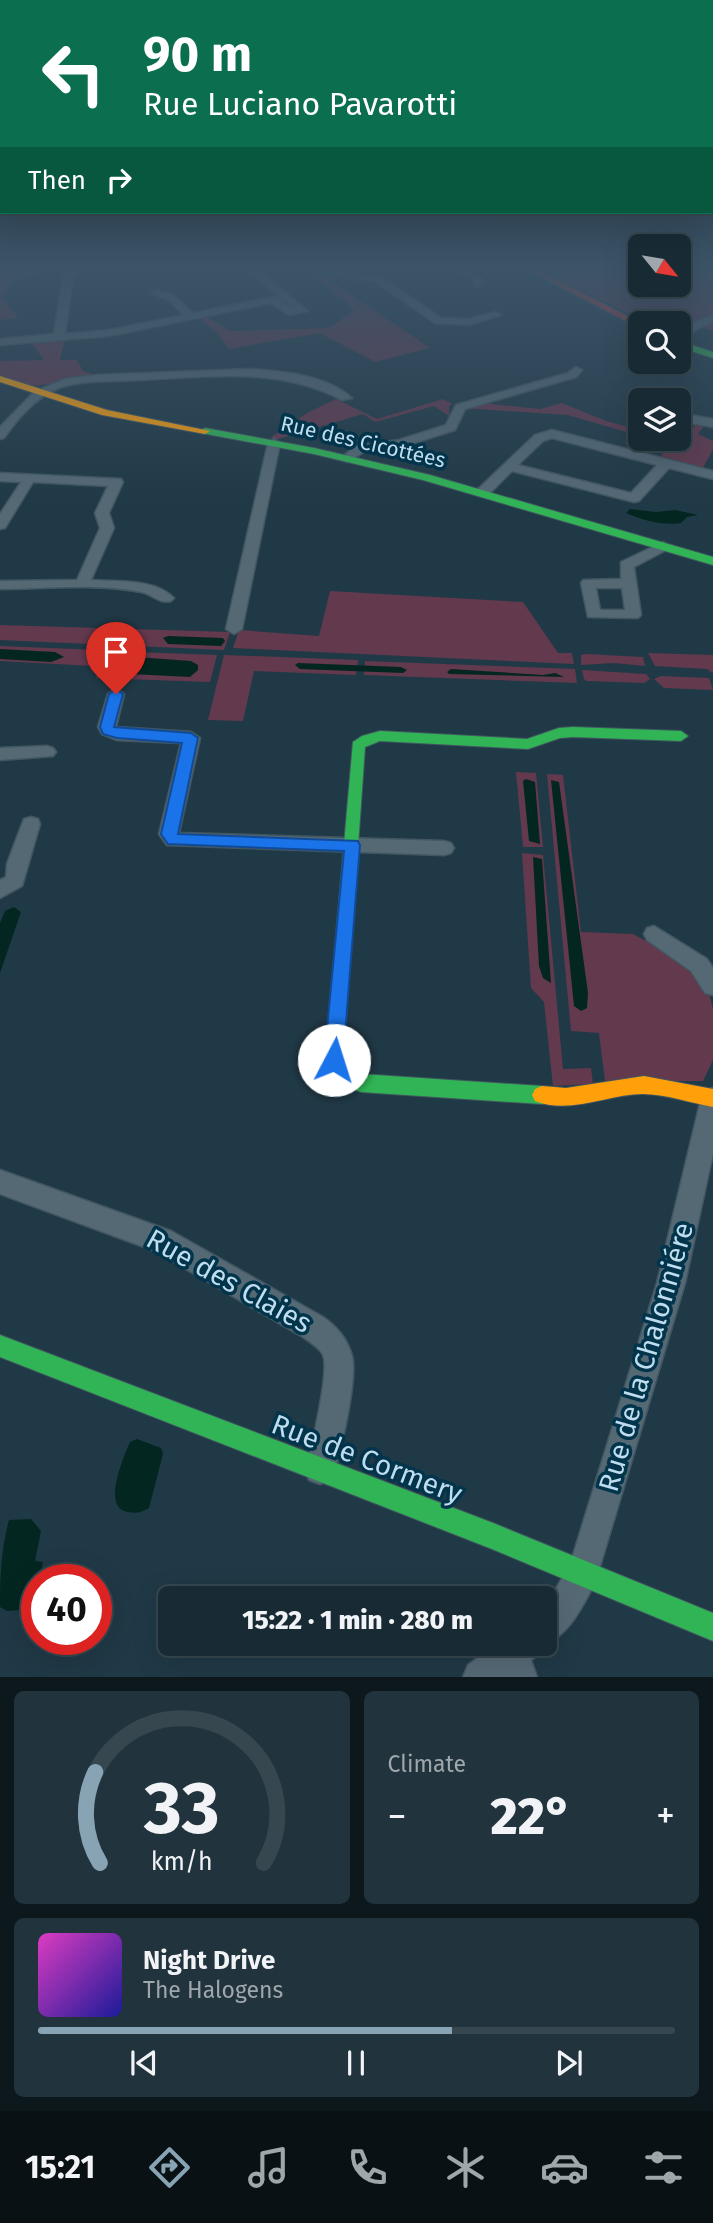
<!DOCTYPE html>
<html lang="en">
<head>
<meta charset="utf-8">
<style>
  body { margin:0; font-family:"Fira Sans",sans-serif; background:#21333c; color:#f1f3f6; height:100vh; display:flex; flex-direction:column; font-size:26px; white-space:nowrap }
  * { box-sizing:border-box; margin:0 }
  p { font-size:23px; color:#9fa7ac }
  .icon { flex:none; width:38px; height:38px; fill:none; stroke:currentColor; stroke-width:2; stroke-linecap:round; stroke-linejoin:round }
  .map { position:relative; height:1677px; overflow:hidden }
  .details { display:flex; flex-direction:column; gap:14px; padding:14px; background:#0d181d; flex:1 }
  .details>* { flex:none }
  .top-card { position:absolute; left:0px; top:0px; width:714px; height:214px; box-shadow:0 7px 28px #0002,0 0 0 2px #36474f; background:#0b6e4f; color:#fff; overflow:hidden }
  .needle { width:46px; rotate:120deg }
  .buttons { position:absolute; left:628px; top:234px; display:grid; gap:14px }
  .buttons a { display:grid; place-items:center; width:63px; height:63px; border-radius:10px; background:#182b34; box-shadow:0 7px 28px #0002,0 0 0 2px #36474f; font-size:35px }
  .speed { position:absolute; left:21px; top:1564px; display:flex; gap:14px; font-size:35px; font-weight:700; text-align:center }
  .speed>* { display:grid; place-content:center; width:91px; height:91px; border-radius:50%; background:#182b34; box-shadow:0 7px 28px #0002,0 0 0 2px #36474f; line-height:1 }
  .speed .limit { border:10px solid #d22; background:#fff; color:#111 }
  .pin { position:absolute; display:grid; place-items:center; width:60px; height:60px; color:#fff; margin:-72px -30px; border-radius:50% 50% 50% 0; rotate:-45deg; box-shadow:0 0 7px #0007 }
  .pin .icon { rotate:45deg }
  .me { position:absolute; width:77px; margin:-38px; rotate:5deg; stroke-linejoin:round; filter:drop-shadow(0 0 5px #0008) }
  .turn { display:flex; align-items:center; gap:24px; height:147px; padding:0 28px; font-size:32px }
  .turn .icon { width:91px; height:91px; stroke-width:2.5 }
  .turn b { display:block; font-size:49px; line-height:60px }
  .then { display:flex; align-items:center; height:66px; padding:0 28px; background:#0003; gap:14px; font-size:26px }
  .big { font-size:52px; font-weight:800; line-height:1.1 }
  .details .card { flex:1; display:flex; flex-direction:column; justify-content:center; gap:10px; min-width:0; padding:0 24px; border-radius:10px; background:#21333c }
  .details .dial { align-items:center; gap:0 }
  .dial svg { height:182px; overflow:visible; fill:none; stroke:#36474f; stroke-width:7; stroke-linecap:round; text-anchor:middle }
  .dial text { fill:#f1f3f6; stroke:none }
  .song { display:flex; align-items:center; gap:21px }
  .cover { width:84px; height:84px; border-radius:10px; background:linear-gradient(135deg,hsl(310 70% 55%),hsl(240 70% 35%)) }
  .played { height:7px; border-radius:4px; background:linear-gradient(90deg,#88a4b4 65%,#36474f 65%) }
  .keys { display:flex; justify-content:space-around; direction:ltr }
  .heat { display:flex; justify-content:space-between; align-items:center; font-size:38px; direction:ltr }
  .details .tiles { flex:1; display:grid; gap:14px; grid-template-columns:1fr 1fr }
  .card:last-child { grid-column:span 2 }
  .trip { position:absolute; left:158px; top:1586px; width:399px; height:70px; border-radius:10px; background:#182b34; box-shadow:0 7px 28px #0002,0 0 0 2px #36474f; font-weight:800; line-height:70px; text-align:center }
  .tab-bar { display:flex; height:112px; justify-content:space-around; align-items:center; background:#0a1115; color:#9fa7ac }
  .tab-bar .icon { width:49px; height:49px }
  .tab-bar .selected { color:#88a4b4 }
  .tab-bar b { font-size:32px; color:#f1f3f6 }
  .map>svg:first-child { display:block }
  .green { fill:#63394e }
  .water { fill:#042620 }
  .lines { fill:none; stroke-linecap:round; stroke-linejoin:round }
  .stream { stroke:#042620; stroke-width:2.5 }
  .street-casing { stroke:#415661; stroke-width:3 }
  .fast-casing { stroke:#415661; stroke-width:2 }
  .slow-casing { stroke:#415661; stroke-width:2 }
  .jam-casing { stroke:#415661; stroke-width:2 }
  .street { fill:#556975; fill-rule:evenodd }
  .fast { fill:#30b455; fill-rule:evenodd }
  .slow { fill:#ff9f0a; fill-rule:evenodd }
  .jam { fill:#e5322d; fill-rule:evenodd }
  .route { fill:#1a73e8; stroke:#114b97; stroke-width:2 }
  .labels { text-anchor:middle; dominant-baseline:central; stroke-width:7; stroke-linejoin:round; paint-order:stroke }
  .far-street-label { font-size:21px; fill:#c0ddef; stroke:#02354b }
  .near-street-label { font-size:28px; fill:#c0ddef; stroke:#02354b }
</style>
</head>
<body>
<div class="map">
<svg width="713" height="1677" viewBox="0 0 713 1677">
  <rect width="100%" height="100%" fill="#203946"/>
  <g class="green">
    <path d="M 6,270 L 46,270 L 38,276 L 18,279 L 1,297 L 19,318 L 0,320 L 0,275 Z"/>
    <path d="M 302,270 C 318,270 331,275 348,276 L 331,281 L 430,348 L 375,362 L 320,333 L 229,349 L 218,334 L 199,317 L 206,316 L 230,331 L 328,328 L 354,311 L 345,300 Z"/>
    <path d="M 540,270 L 640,270 L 640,285 L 679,285 L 679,270 L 713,270 L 713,331 L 685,323 L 679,325 L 650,324 Z"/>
    <path d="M 59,339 L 65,339 L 60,360 L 77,360 L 83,371 L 104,378 L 33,386 L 0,375 L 0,361 L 44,360 L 31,342 L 59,342 Z"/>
    <path d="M 336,399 L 377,419 L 443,399 L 452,404 L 449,406 L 449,416 L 434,406 L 375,422 L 363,414 L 278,439 L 270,438 L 307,413 Z"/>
    <path d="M 481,403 L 540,409 L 562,403 L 606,421 L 640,430 L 640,436 L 568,415 L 462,408 Z"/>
    <path d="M 698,421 L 707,422 L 698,434 L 713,441 L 713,449 L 703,468 L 660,457 L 671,444 L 653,439 L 684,441 Z"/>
    <path d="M 330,591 L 523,602 L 558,653 L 572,653 L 574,664 L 233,648 L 239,630 L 319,636 Z"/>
    <path d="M 0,625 L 230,632 L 224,650 L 0,640 Z"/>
    <path d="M 0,646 L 100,650 L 93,666 L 0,661 Z"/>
    <path d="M 106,651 L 217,655 L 210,682 L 96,678 Z"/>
    <path d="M 648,653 L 713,655 L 713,673 L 707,669 L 655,666 Z"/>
    <path d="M 585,654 L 643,657 L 645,666 L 614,663 L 581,665 L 581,655 Z"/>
    <path d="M 224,655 L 358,660 L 356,675 L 254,671 L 243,721 L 208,720 Z"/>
    <path d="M 365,661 L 575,669 L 577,683 L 364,675 Z"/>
    <path d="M 582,670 L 646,674 L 650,679 L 644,683 L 587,681 L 584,679 Z"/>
    <path d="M 661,676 L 709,678 L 713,690 L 664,688 L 654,679 Z"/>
    <path d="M 516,772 L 536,773 L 543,847 L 523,847 Z"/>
    <path d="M 547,774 L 563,775 L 581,932 L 633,934 L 661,949 L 699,975 L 707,986 L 713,1009 L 713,1060 L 703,1081 L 605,1081 L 599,1033 L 571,1031 Z"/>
    <path d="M 522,853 L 543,855 L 563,1069 L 591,1068 L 593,1084 L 553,1086 L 544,1002 L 531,988 Z"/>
  </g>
  <g class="water">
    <path d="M 630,509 L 656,512 L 675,510 L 698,515 L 687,517 L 681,523 C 664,526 641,520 626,513 Z"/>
    <path d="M 168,636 L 223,638 L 225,641 L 221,646 L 168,644 L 163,638 Z"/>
    <path d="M 0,649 L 55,652 L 64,657 L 51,662 L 0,659 Z"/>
    <path d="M 122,656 L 191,661 L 198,665 L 198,670 L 190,677 L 111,673 L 113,662 Z"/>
    <path d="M 298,663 L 401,667 L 407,670 L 403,673 L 300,669 L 295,665 Z"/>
    <path d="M 451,669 L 543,675 L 555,673 L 564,677 L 449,674 L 447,672 Z"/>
    <path d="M 526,779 L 535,782 L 540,844 L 529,841 L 523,781 Z"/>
    <path d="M 551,780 L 559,782 L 588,993 L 587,1008 L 581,1011 L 574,1006 Z"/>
    <path d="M 533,857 L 542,859 L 551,983 L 543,978 L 539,966 Z"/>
    <path d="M 14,907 L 21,912 L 0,973 L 0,923 L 5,911 Z"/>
    <path d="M 137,1439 L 161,1448 L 163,1454 L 149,1508 C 142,1512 136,1514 128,1512 C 101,1508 124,1456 130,1442 Z"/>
    <path d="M 31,1519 L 41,1531 L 35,1561 L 43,1562 L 33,1609 L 7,1611 L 0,1607 C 0,1576 1,1550 9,1520 Z"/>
  </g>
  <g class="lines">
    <path class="stream" d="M 679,332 L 691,326"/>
    <defs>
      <g id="street">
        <path d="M 70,270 L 80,270 L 73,278 L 65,334 L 109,330 L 184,315 L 167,299 L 151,293 L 156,290 L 173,295 L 193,313 L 279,296 L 247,270 L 258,270 L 308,311 L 289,315 L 271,303 L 109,336 L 0,345 L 0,339 L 54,334 L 63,277 ZM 285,300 L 294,309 L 281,301 Z"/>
        <path d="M 320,270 L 380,276 L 441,318 L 468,319 L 496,312 L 501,315 L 468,325 L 435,323 L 374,281 L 335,277 Z"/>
        <path d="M 457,270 L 469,270 L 482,278 L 483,285 L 475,287 L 474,281 Z"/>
        <path d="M 713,315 L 713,322 L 697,329 L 679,344 L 679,335 L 689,325 Z"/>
        <path d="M 576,367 L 582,370 L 576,377 L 465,409 L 455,430 L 401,447 L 364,452 L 347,462 L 341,458 L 356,446 L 399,440 L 446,425 L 456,405 L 568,373 Z"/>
        <path d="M 250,369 C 283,371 326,375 352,398 L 342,400 C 278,366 208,377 138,380 C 112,382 84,379 59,388 C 35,398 19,417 4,438 L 0,439 L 0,427 L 34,392 L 65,379 L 97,375 Z"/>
        <path d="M 679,413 L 713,419 L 713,427 L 679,421 Z"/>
        <path d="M 552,430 L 713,471 L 713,479 L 669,468 L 639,501 L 634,502 L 512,471 L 488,495 L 478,495 L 478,489 L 535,435 ZM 552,438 L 657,465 L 631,493 L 518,465 L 543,441 Z"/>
        <path d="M 274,439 L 280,443 L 242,629 L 234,634 L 226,629 L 268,443 Z"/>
        <path d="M 0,473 L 121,479 L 123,482 L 109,513 L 114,528 L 91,580 C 117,582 154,578 174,598 L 171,601 C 159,604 152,594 141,592 C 98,583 44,589 0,589 L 0,581 L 77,580 L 100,528 L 95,513 L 108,486 L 33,482 L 5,528 L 0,529 L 0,514 L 21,482 L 0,481 Z"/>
        <path d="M 663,542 L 670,546 L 668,549 L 634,567 L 641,615 L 638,618 L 588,617 L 581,583 L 583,580 L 621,579 L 621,562 ZM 596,588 L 622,588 L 625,610 L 600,610 Z"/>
        <path d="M 116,689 L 124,694 L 116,727 L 191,732 L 200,738 L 179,833 L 444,841 L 451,843 L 454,848 L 451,853 L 444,855 L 167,845 L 159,834 L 181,743 L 117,740 L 102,734 L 98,727 L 108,694 Z"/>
        <path d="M 47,746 L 53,748 L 56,752 L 53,756 L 0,760 L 0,748 Z"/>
        <path d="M 31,817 L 38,819 L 40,824 L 22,886 L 0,898 L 0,880 L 6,877 L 7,864 L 22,824 L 24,819 Z"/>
        <path d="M 654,926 L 707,959 L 713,968 L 713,995 L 705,993 L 691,971 L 647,940 L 644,934 L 647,928 Z"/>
        <path d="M 713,1088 L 713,1153 L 685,1283 L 595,1583 C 582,1607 570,1634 544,1645 L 542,1644 L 538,1655 L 531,1660 L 537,1677 L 463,1677 L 468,1665 L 498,1643 L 544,1643 L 544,1604 L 552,1595 L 570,1565 L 657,1283 L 701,1099 L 705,1091 Z"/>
        <path d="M 0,1170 L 171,1231 L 323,1317 C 337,1327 347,1338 352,1356 C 358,1378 340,1457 331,1480 L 320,1484 L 309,1480 L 305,1469 C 311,1452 330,1369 323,1355 C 320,1348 310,1342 303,1337 L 155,1251 L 0,1194 Z"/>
      </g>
      <g id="fast">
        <path d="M 679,341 L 713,352 L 713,358 L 679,347 Z"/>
        <path d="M 205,428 L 314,448 L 430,475 L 713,557 L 713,565 L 423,480 L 314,454 L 201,433 L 200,431 Z"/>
        <path d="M 573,727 L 681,731 L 688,736 L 681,741 L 573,737 L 560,738 L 528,749 L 380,741 L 365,747 L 343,1060 L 347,1070 L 361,1074 L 542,1086 L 549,1089 L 552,1095 L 549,1101 L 542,1104 L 361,1092 L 333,1082 L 325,1060 L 353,742 L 362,736 L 380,731 L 527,739 L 559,728 Z"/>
        <path d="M 0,1335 L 493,1523 L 713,1613 L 713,1641 L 492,1549 L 0,1357 Z"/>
      </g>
      <g id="slow">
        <path d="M 0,376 L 107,410 L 210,431 L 205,434 L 102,415 L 0,382 Z"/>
        <path d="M 644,1076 L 713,1089 L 713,1107 C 691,1103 665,1094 643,1094 C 608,1094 570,1115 535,1101 L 532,1095 L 535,1089 L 542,1086 L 566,1088 Z"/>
      </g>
      <path id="jam" d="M 528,270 L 538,270 L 642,324 L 640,328 Z"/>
    </defs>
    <use href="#street" class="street-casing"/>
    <use href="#fast" class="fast-casing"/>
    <use href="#slow" class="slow-casing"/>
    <use href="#jam" class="jam-casing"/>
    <use href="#street" class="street"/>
    <use href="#fast" class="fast"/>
    <use href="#slow" class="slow"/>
    <use href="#jam" class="jam"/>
  </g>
  <linearGradient id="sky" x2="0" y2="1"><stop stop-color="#121f26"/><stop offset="0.53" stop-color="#3c5468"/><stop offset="1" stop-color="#3c5468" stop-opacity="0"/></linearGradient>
  <rect width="713" height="505" fill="url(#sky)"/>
  <path class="route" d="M 116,689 L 123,694 L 114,727 L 191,733 L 198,738 L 178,834 L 358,841 L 360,845 L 343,1060 L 340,1066 L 334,1068 L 327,1066 L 324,1060 L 344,851 L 168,844 L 161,834 L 182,743 L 117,738 L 103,734 L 100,727 L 109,694 Z"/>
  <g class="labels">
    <g class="far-street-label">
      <text transform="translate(363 442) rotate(13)">Rue des Cicottées</text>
    </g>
    <g class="near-street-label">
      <text transform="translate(229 1281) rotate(29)">Rue des Claies</text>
      <text transform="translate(646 1357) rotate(-74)">Rue de la Chalonniére</text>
      <text transform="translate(367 1459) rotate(21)">Rue de Cormery</text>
    </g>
  </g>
</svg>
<div class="buttons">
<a><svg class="needle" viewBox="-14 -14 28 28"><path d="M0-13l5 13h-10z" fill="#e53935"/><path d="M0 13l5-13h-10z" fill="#9fa7ac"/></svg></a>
<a><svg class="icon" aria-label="search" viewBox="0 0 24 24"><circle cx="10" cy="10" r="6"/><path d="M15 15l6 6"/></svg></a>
<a><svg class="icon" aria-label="layers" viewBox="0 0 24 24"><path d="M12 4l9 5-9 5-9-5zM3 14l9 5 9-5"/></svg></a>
</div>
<div class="speed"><div class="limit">40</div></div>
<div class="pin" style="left:116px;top:694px;background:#d93025"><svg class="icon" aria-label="arrive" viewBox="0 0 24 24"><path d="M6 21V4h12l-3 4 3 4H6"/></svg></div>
<svg class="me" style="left:334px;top:1060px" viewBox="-20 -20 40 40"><circle r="19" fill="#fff"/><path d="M0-13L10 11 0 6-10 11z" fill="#1a73e8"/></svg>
<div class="trip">15:22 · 1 min · 280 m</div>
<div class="top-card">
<div class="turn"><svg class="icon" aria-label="left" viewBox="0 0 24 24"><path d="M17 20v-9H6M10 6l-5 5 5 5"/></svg><div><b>90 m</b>Rue Luciano Pavarotti</div></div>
<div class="then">Then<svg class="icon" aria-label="right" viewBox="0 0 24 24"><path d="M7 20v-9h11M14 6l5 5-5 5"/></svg></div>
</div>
</div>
<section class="details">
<div class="tiles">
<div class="card dial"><svg viewBox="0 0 100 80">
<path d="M14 69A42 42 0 1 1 86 69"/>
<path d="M14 69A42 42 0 0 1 12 29" stroke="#88a4b4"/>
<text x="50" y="56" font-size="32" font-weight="700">33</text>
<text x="50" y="72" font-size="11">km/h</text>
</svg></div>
<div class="card"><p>Climate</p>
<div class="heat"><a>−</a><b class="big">22°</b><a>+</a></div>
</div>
<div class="card">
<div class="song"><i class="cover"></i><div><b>Night Drive</b><p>The Halogens</p></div></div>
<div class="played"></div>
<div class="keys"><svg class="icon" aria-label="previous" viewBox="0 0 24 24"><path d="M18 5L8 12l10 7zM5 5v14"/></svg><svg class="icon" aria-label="pause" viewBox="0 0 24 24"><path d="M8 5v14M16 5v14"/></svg><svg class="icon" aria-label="next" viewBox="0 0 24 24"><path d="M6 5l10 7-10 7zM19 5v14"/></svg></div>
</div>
</div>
</section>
<nav class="tab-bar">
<b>15:21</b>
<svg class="icon selected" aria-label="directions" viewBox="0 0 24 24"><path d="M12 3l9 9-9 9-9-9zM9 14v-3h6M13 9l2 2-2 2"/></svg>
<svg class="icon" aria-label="music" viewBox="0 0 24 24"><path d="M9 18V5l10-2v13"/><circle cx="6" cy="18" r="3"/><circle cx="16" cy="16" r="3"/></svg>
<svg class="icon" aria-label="phone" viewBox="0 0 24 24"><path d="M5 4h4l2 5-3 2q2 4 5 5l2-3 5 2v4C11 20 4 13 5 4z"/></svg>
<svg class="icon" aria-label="climate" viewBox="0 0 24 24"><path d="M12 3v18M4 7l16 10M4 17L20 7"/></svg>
<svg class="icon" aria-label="car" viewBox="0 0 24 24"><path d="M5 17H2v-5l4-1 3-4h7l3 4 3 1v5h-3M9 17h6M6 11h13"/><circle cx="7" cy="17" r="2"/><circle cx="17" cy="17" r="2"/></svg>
<svg class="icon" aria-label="filters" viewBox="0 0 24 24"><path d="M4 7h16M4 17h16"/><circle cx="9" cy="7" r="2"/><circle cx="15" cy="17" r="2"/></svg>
</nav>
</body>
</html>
